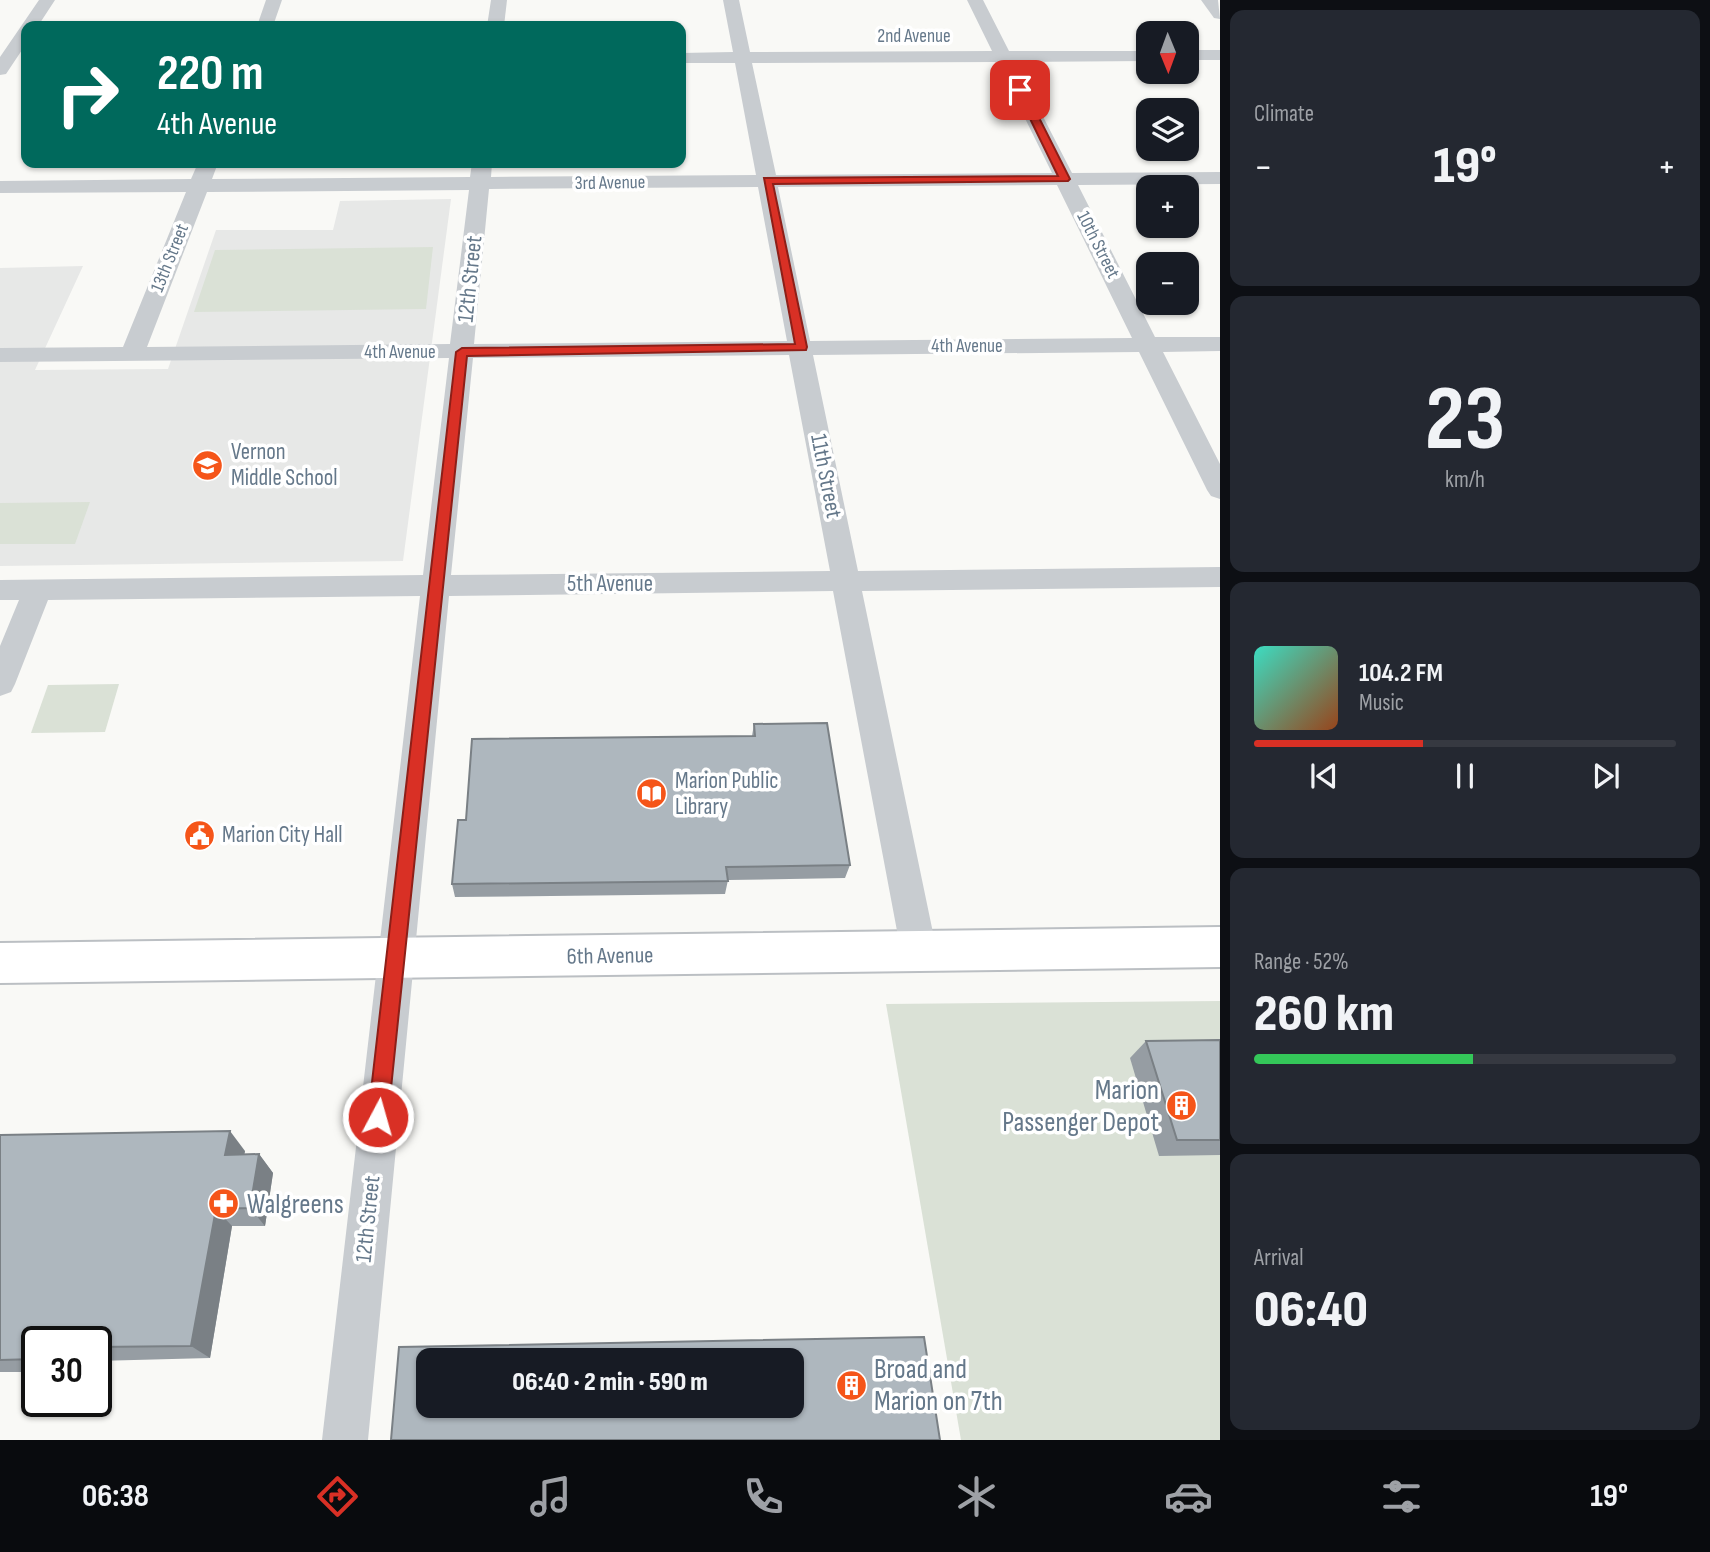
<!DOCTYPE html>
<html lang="en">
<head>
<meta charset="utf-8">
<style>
  body { margin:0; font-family:"Sofia Sans Condensed",sans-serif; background:#242831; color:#f1f3f6; height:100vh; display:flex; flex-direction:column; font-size:26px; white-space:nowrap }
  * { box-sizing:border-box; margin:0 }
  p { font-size:23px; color:#9ea1a6 }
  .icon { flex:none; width:38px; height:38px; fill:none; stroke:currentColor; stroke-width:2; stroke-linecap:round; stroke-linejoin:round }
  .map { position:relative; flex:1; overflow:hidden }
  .sheet { display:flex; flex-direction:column; gap:10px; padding:10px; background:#0d0f14; width:490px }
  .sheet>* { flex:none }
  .guide { position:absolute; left:21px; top:21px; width:665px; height:147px; border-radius:14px; box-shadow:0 2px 5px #0004; background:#00695c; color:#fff; overflow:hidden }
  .needle { width:46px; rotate:179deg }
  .buttons { position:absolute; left:1136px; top:21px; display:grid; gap:14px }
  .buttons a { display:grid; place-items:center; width:63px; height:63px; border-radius:14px; background:#171b24; box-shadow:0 2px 5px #0004; font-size:35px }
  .speed { position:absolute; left:21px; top:1326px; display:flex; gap:14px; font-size:35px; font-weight:700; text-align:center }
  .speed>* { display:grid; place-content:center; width:91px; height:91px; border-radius:50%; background:#171b24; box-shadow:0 2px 5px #0004; line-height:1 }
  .speed .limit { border:4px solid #111; border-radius:10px; background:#fff; color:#111 }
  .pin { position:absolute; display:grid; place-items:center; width:60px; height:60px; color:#fff; margin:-30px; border-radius:14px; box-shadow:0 4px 10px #0006 }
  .me { position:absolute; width:77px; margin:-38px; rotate:6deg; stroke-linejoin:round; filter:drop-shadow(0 0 5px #0008) }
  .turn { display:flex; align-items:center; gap:24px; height:147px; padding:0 21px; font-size:32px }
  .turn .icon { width:91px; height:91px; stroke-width:2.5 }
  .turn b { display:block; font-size:49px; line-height:60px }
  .big { font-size:52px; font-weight:800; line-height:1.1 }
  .sheet .widget { flex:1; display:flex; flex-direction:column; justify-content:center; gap:10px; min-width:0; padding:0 24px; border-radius:14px; background:#242831 }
  .sheet .dial { align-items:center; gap:0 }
  .dial b { font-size:91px; line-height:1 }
  .song { display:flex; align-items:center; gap:21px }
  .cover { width:84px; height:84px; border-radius:10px; background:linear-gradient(135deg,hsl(170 70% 55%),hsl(20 70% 35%)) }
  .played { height:7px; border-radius:4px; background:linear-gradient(90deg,#d93025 40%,#363941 40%) }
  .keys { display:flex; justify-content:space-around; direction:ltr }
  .heat { display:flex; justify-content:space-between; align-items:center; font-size:38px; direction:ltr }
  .charge { height:10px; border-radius:5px; background:linear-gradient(90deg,#34c759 52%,#363941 0) }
  .trip { position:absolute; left:416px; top:1348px; width:388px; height:70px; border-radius:14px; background:#171b24; box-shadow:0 2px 5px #0004; font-weight:800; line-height:70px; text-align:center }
  .menu { display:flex; height:112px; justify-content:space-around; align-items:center; background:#090b0e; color:#9ea1a6 }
  .menu .icon { width:49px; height:49px }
  .menu .selected { color:#d93025 }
  .menu b { font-size:32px; color:#f1f3f6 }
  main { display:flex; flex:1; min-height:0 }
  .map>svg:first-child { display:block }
  .built { fill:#e7e8e7 }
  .green { fill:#dae1d6 }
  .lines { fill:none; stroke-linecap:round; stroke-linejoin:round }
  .major-casing { stroke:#bbbfc3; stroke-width:4 }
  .minor { fill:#c8ccd0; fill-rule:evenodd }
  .major { fill:#fff; fill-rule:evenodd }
  .wall { fill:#969da3 }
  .shaded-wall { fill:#7a8085 }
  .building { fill:#aeb7be; stroke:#7a8085; stroke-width:2; fill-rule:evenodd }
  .route { fill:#d93025; stroke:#8d1f18; stroke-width:2 }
  .labels { text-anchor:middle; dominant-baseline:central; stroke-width:7; stroke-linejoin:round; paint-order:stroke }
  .far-street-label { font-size:19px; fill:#65788a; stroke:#fff }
  .street-label { font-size:23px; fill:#65788a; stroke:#fff }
  .poi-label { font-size:23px; fill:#65788a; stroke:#fff; text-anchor:start }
  .near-poi-label { font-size:28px; fill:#65788a; stroke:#fff; text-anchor:start }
</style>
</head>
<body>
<main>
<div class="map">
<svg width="1220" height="1440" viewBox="0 0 1220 1440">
  <rect width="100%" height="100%" fill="#f9f9f6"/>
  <path class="built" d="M 451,199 L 403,561 L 0,566 L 0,268 L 83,266 L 35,370 L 168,369 L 216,230 L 333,230 L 340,201 Z"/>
  <g class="green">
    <path d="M 433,247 L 426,309 L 194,312 L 215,250 Z"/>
    <path d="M 90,502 L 75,544 L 0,544 L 0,503 Z"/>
    <path d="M 119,684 L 105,732 L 31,733 L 48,685 Z"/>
    <path d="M 1220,1001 L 1220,1440 L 961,1440 L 886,1004 Z"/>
  </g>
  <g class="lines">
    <defs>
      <path id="major" d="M 1220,927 L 1220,967 L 0,983 L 0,943 Z"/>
    </defs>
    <use href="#major" class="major-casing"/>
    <g class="minor">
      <path d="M 39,0 L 55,0 L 38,26 L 26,26 L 26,44 L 6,74 L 0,75 L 0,57 Z"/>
      <path d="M 266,0 L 282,0 L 273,26 L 257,26 Z"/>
      <path d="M 491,0 L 507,0 L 504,26 L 487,26 Z"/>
      <path d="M 723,0 L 739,0 L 750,52 L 992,51 L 967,0 L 983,0 L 1009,51 L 1148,51 L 1148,61 L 1015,62 L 1072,173 L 1220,172 L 1220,184 L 1078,185 L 1155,337 L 1220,337 L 1220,351 L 1163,352 L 1220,464 L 1220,499 L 1211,496 L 1207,490 L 1139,352 L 813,355 L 858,571 L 1220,567 L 1220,587 L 862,591 L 937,952 L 932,964 L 919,969 L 906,964 L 901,952 L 833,591 L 449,596 L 368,1440 L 322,1440 L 420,596 L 48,600 L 15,684 L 11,692 L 0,696 L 0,646 L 19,600 L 0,600 L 0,580 L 423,575 L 449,358 L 0,362 L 0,348 L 123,347 L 186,192 L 0,193 L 0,181 L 191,179 L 198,163 L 218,163 L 212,179 L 470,177 L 472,163 L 492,163 L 491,177 L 756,175 L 735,63 L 681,63 L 681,53 L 733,52 ZM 997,62 L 1052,173 L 776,175 L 752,63 ZM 1057,185 L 1132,338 L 810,341 L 778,187 ZM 758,187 L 787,341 L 474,344 L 489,189 ZM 469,190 L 450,344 L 147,347 L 207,192 ZM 789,355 L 830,571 L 451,575 L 473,358 Z"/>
      <path d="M 1201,0 L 1218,0 L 1220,19 L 1214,18 Z"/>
      <rect x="1186" y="50" width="34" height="10"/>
    </g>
    <use href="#major" class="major"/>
  </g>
  <g class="wall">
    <path d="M 754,724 L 850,865 L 845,878 L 728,880 L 725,894 L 455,897 L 452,884 L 466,820 L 752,736 Z"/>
    <path d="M 1220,1040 L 1220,1155 L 1159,1156 L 1130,1058 L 1146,1041 Z"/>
    <path d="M 0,1135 L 245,1151 L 244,1154 L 259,1154 L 273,1173 L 265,1226 L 232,1226 L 210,1358 L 96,1361 L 96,1342 L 37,1342 L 37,1372 L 0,1372 Z"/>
  </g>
  <g class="shaded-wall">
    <path d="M 230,1131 L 245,1151 L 241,1174 L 225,1155 Z"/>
    <path d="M 259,1154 L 273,1173 L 265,1226 L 250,1208 Z"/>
    <path d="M 216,1209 L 232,1226 L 210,1358 L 191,1346 Z"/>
  </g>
  <g class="building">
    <path d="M 827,723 L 850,865 L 726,867 L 728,881 L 452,884 L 458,820 L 466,820 L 472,739 L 755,736 L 754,724 Z"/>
    <path d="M 1220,1040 L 1220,1140 L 1177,1140 L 1146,1041 Z"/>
    <path d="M 230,1131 L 225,1155 L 259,1154 L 250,1208 L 216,1209 L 191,1346 L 96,1347 L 96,1342 L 37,1342 L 37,1359 L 0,1360 L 0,1135 Z"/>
    <path d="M 924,1337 L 940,1440 L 391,1440 L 399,1347 ZM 429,1360 L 793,1360 L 793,1405 L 429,1405 Z"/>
  </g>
  <path class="route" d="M 1020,87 L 1025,90 L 1070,179 L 1068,181 L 773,184 L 807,347 L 806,350 L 467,356 L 388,1117 L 385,1124 L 378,1127 L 371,1124 L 368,1117 L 456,352 L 462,348 L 795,344 L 764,178 L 1058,176 L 1016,90 Z"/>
  <defs>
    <symbol id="school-disc" viewBox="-11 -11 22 22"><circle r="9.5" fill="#f55519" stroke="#fff"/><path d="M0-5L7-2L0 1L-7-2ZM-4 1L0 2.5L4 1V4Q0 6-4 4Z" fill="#fff"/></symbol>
    <symbol id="library-disc" viewBox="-11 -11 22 22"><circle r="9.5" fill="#f55519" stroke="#fff"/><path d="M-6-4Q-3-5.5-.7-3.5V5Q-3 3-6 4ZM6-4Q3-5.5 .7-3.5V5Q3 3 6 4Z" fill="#fff"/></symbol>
    <symbol id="civic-disc" viewBox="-11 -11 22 22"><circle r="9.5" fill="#f55519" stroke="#fff"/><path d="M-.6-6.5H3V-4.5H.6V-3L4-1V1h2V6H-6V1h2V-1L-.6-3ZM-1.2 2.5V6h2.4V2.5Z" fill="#fff"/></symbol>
    <symbol id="building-disc" viewBox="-11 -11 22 22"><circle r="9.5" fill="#f55519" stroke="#fff"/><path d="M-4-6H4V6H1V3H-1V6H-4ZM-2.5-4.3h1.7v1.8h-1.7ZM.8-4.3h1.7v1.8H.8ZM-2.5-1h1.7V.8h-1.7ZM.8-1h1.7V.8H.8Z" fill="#fff"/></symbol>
    <symbol id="pharmacy-disc" viewBox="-11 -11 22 22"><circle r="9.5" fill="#f55519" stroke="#fff"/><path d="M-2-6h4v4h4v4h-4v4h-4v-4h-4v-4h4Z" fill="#fff"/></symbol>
  </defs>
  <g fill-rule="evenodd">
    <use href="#school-disc" x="190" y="448" width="35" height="35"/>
    <use href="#library-disc" x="634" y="776" width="35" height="35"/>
    <use href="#civic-disc" x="182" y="818" width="35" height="35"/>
    <use href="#building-disc" x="1164" y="1088" width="35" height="35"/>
    <use href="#pharmacy-disc" x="206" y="1186" width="35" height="35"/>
    <use href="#building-disc" x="834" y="1368" width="35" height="35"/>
  </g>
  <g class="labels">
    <g class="far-street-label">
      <text x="914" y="36">2nd Avenue</text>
      <text transform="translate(610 183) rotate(-1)">3rd Avenue</text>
      <text transform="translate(1098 245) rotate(63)">10th Street</text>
      <text transform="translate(170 258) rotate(-68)">13th Street</text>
      <text x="967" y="346">4th Avenue</text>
      <text x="400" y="352">4th Avenue</text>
    </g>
    <g class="street-label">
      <text transform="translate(470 279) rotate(-84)">12th Street</text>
      <text transform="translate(826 476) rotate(79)">11th Street</text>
      <text x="610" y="584">5th Avenue</text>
      <text transform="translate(610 956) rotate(-1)">6th Avenue</text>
      <text transform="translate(368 1219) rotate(-84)">12th Street</text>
    </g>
    <g class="poi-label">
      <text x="231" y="452">Vernon<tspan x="231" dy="26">Middle School</tspan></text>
      <text x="675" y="781">Marion Public<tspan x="675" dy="26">Library</tspan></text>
      <text x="222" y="835">Marion City Hall</text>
    </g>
    <g class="near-poi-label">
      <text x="1159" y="1090" text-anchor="end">Marion<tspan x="1159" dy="32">Passenger Depot</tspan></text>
      <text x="247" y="1204">Walgreens</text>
      <text x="874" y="1369">Broad and<tspan x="874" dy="32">Marion on 7th</tspan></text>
    </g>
  </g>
</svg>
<div class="buttons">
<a><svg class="needle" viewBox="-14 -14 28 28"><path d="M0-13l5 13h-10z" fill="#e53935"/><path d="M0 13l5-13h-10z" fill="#9ea1a6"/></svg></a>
<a><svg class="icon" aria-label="layers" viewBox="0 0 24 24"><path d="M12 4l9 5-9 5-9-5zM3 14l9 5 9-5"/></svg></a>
<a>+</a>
<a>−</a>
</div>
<div class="speed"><div class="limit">30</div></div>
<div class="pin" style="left:1020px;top:90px;background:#d93025"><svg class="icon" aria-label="arrive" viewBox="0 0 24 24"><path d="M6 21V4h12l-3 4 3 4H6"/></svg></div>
<svg class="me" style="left:378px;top:1117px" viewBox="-20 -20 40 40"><circle r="17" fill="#d93025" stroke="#fff" stroke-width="3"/><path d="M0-11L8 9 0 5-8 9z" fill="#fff"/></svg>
<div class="trip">06:40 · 2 min · 590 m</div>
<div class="guide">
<div class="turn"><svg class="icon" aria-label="right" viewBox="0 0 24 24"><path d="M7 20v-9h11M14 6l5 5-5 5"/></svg><div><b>220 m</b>4th Avenue</div></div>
</div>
</div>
<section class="sheet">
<div class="widget"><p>Climate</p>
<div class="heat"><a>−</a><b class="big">19°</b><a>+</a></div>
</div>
<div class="widget dial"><b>23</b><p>km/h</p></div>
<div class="widget">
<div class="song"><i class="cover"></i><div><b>104.2 FM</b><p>Music</p></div></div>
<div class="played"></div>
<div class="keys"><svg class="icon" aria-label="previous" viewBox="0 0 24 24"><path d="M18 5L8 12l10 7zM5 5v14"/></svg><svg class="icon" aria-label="pause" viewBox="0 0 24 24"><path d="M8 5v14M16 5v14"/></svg><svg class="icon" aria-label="next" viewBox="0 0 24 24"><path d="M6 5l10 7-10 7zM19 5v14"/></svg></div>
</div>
<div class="widget"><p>Range · 52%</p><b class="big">260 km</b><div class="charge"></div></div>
<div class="widget"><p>Arrival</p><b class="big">06:40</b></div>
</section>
</main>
<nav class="menu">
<b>06:38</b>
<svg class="icon selected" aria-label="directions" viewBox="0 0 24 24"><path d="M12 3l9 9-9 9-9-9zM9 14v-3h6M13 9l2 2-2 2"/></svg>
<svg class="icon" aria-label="music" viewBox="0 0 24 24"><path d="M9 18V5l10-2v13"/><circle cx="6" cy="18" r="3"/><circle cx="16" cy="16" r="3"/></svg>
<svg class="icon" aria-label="phone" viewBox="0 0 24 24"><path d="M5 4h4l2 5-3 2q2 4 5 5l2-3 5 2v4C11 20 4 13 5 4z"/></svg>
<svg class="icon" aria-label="climate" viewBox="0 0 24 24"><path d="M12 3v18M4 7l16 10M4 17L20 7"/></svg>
<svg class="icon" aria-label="car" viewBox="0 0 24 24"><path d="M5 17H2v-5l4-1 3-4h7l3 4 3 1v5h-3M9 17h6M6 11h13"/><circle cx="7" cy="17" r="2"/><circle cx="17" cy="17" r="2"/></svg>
<svg class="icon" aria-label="filters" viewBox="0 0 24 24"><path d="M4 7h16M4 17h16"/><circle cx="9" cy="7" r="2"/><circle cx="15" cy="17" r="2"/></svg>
<b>19°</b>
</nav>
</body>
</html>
